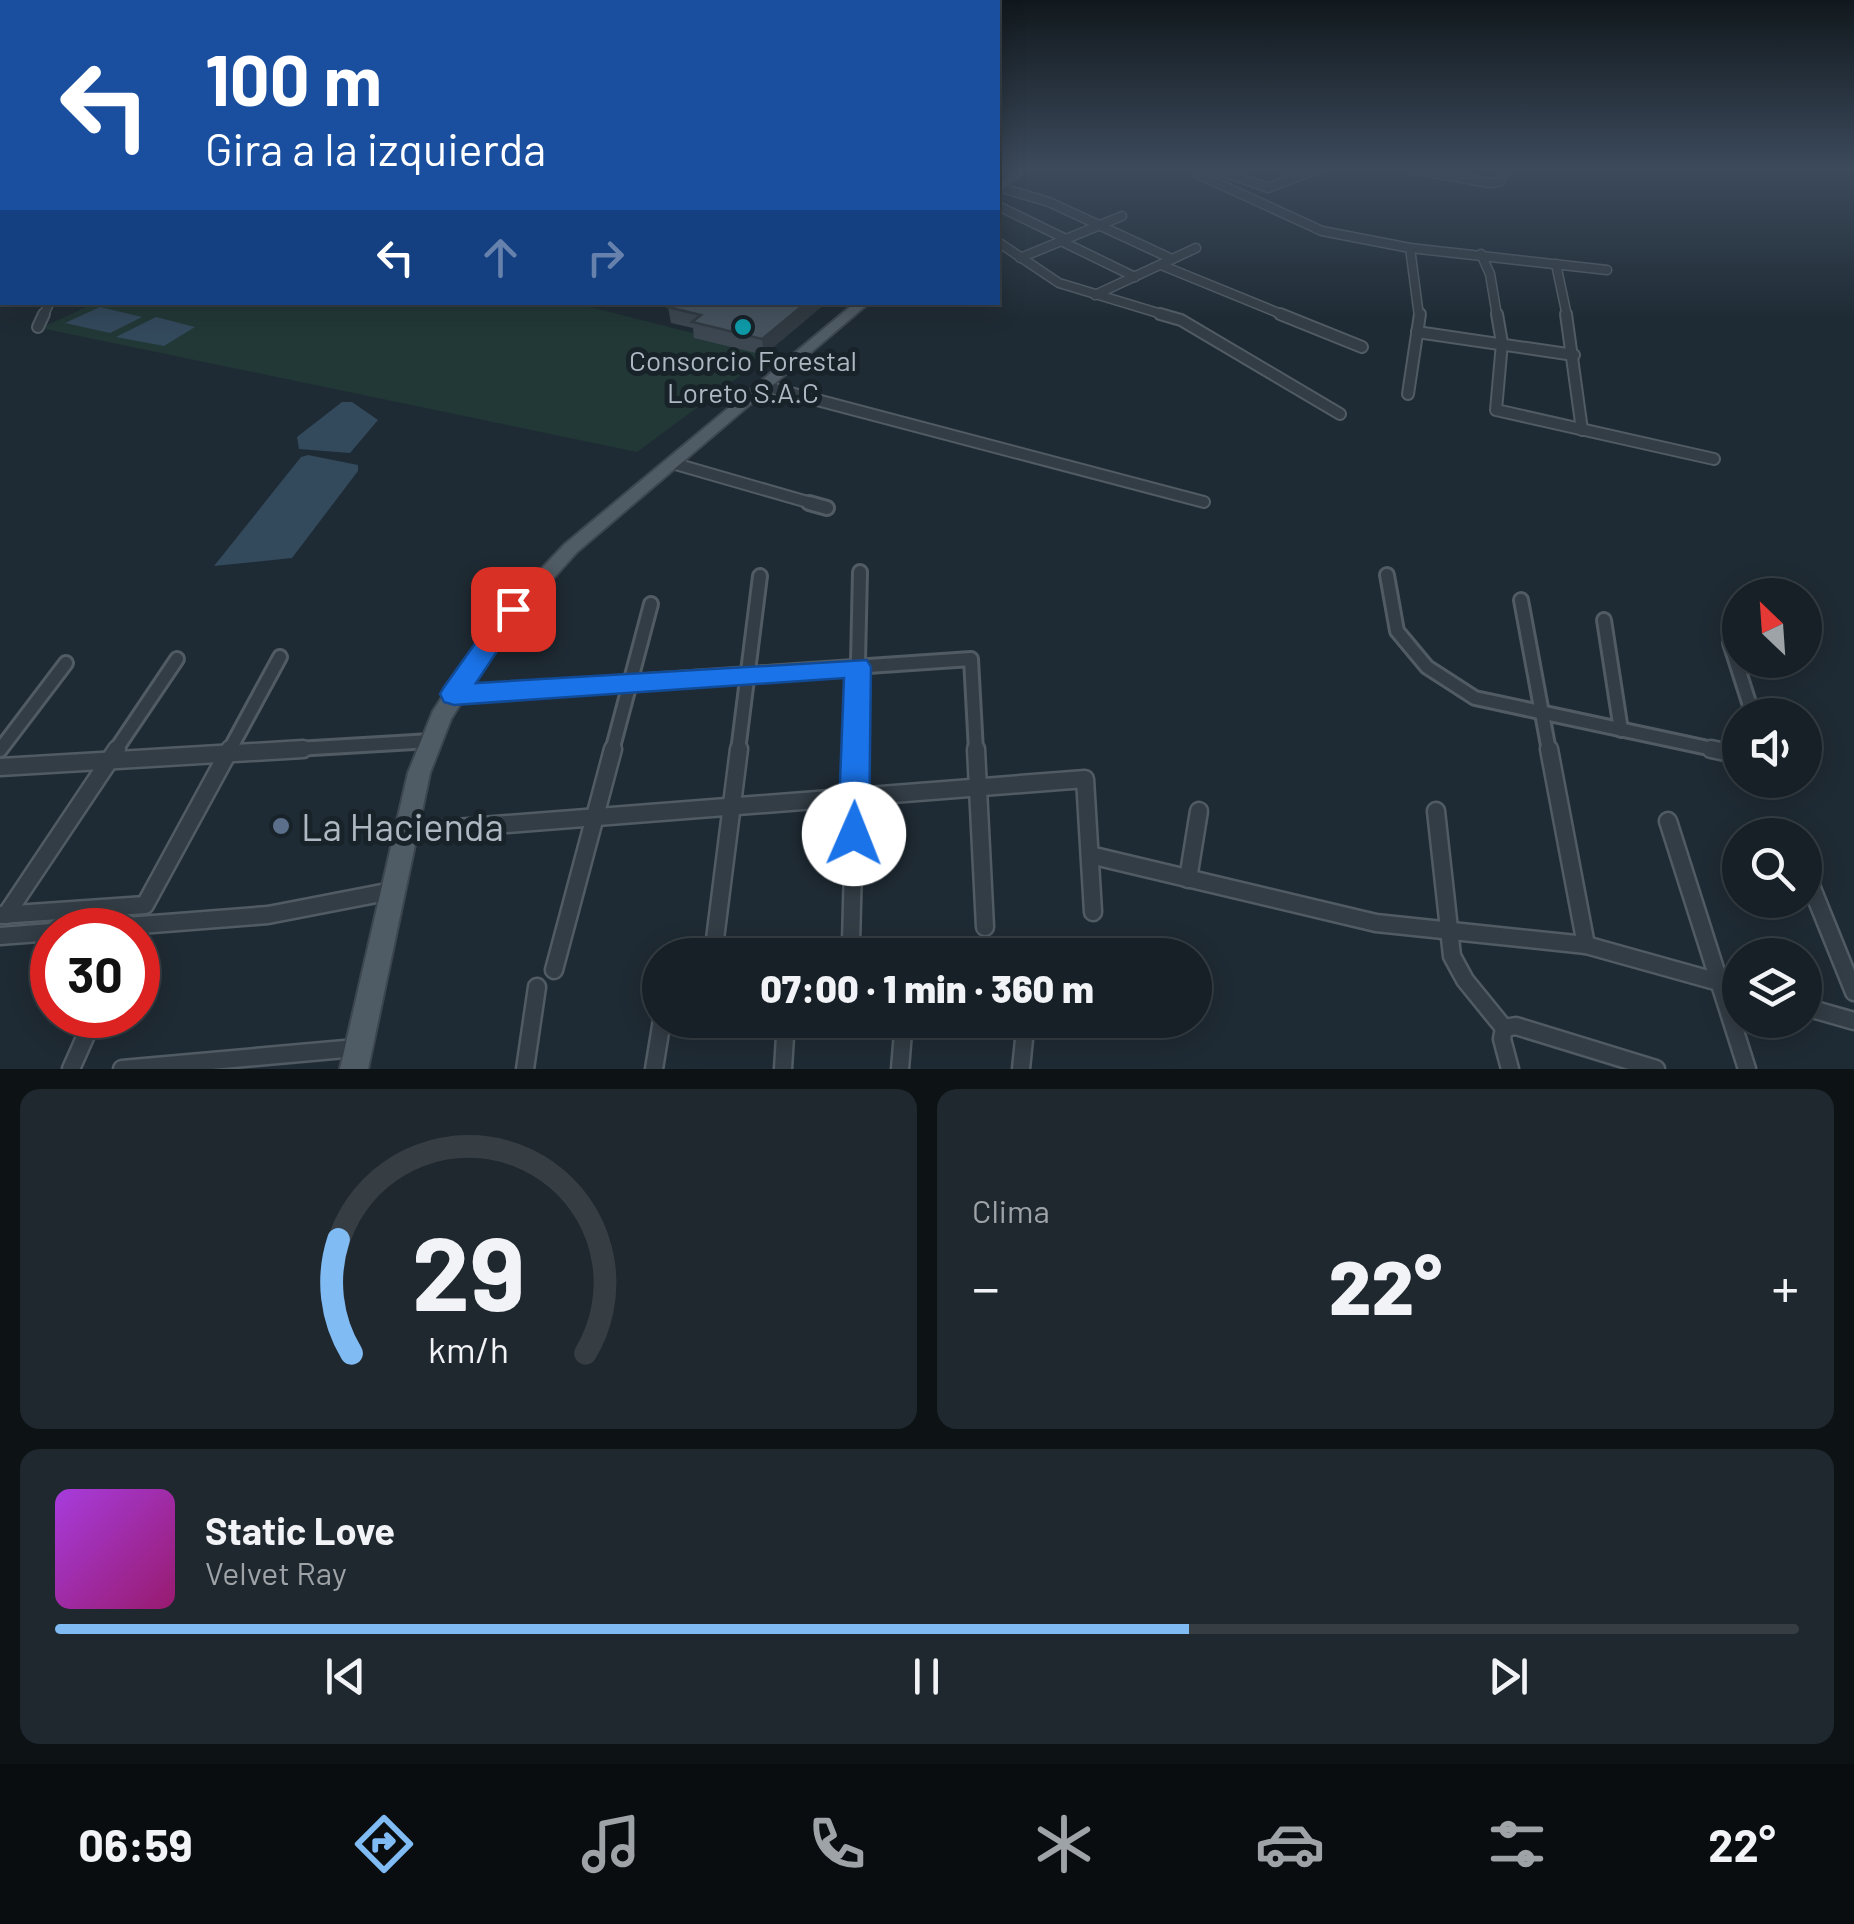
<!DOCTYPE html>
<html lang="es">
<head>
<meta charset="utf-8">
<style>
  body { margin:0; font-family:Barlow,sans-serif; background:#20282f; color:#f1f3f6; height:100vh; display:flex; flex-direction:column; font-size:38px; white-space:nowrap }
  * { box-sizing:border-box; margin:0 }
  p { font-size:32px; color:#9ea3a7 }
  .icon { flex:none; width:55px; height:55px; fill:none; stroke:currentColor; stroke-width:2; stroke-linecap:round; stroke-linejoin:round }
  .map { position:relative; height:1069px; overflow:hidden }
  .details { display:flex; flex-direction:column; gap:20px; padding:20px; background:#0d1215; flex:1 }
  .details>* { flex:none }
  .guide { position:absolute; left:0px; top:0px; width:1000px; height:305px; box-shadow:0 5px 25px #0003,0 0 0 2px #363e44; background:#1a4fa0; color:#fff; overflow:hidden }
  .needle { width:65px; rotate:335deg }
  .fabs { position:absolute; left:1722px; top:578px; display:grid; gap:20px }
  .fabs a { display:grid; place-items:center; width:100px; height:100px; border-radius:50%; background:#172027; box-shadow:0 5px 25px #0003,0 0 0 2px #363e44; font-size:50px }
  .speed { position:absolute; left:30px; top:908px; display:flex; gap:20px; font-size:50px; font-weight:700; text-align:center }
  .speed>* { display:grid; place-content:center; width:130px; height:130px; border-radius:50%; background:#172027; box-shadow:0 5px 25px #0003,0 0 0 2px #363e44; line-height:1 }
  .speed .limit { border:15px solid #d22; background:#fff; color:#111 }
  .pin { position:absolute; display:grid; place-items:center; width:85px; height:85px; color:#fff; margin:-42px; border-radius:20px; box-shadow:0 5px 15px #0006 }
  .me { position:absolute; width:110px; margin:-55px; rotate:1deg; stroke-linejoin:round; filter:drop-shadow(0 0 8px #0008) }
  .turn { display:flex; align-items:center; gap:35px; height:210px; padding:0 40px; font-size:45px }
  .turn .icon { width:130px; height:130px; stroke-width:2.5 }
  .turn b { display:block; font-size:70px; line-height:85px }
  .lanes { display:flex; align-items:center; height:95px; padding:0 40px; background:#0003; justify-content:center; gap:50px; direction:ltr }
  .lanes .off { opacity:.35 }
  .big { font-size:75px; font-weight:800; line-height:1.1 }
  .details .widget { flex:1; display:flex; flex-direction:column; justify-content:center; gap:15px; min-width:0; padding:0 35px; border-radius:20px; background:#20282f }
  .details .dial { align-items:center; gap:0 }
  .dial svg { height:260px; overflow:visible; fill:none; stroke:#363e44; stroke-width:7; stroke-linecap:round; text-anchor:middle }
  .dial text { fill:#f1f3f6; stroke:none }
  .song { display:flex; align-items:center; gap:30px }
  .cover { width:120px; height:120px; border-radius:15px; background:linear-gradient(135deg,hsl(280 70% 55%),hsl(320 70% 35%)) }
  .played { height:10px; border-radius:5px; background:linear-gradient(90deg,#80bbf4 65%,#363e44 65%) }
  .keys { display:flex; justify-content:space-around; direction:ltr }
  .heat { display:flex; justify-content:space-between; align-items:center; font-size:55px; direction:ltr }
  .details .tiles { flex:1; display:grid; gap:20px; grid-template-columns:1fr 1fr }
  .widget:last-child { grid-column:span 2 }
  .trip { position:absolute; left:642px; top:938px; width:570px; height:100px; border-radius:50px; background:#172027; box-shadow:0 5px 25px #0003,0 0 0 2px #363e44; font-weight:800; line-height:100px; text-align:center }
  .tab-bar { display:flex; height:160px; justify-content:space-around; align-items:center; background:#090d10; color:#9ea3a7 }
  .tab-bar .icon { width:70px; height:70px }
  .tab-bar .on { color:#80bbf4 }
  .tab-bar b { font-size:45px; color:#f1f3f6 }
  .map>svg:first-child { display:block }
  .green { fill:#223836 }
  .water { fill:#33495c }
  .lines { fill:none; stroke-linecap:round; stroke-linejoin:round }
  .minor-far3-casing { stroke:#505b63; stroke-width:11 }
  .minor-far2-casing { stroke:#505b63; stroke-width:14 }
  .minor-far1-casing { stroke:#505b63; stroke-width:18 }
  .minor-casing { stroke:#505b63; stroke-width:21 }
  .tertiary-casing { stroke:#505b63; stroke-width:5 }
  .primary-casing { stroke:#3c464f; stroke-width:4 }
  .minor-far3 { stroke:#333d45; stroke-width:8 }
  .minor-far2 { stroke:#333d45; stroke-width:10 }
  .minor-far1 { stroke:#333d45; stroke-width:12 }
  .minor { stroke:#333d45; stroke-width:16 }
  .tertiary { fill:#333d45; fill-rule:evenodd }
  .primary { fill:#505c65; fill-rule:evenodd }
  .wall { fill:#3c4751 }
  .shaded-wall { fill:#313a42 }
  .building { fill:#46535e; stroke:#313a42; stroke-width:2.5 }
  .route { fill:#1a73e8; stroke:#114b97; stroke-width:2.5 }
  .culture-dot { fill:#0f9aa8; stroke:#182229; stroke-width:4 }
  .service-dot { fill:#5c6f8a; stroke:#182229; stroke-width:4 }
  .labels { text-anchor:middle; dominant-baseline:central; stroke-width:10; stroke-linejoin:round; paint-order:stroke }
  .far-poi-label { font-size:28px; fill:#adb8c2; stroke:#182229 }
  .near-poi-label { font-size:38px; fill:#adb8c2; stroke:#182229; text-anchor:start }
</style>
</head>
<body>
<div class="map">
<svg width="1854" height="1069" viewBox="0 0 1854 1069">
  <rect width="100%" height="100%" fill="#1f2b34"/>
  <path class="green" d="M 97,302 L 571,302 L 771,353 L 637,452 L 41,328 Z"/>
  <g class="water">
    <path d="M 100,307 L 142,317 L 110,333 L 65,323 Z"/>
    <path d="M 156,317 L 195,327 L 164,346 L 116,337 Z"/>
    <path d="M 342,402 L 352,402 L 378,420 L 350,453 L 299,449 L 297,437 Z"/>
    <path d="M 308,455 L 358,465 L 358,471 L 292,558 L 214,566 L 301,457 Z"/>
  </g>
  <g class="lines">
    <defs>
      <g id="minor-far3">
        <path d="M 1206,169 L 1200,175 L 1322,231 L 1410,248 L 1607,270"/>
        <path d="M 1215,169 L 1268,188 L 1318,169"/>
        <path d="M 1412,169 L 1489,183 L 1500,182 L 1506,169"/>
        <path d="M 998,175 L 1014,177"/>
        <path d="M 998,187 L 1049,202 L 1172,259"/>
        <path d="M 998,206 L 1066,239"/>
        <path d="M 1061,241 L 1135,277"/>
        <path d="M 998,242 L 1059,283 L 1168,316"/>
        <path d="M 1410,248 L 1419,316"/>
        <path d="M 1481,254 L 1490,274 L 1497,316"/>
        <path d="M 1020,258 L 1122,216"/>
        <path d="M 1556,264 L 1567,316"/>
        <path d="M 1161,265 L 1286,316"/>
        <path d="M 1095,295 L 1196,248"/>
        <path d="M 43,316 L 50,302"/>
      </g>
      <g id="minor-far2">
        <path d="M 1160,314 L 1181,320 L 1340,414"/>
        <path d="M 1280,314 L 1362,347"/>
        <path d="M 1497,314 L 1502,343 L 1496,410 L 1714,459"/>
        <path d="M 1566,314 L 1582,430"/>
        <path d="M 38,327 L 44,314"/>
        <path d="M 1417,332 L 1574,355"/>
        <path d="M 764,386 L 1204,502"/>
        <path d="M 1408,394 L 1420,314"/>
        <path d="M 672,463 L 818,505"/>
      </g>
      <g id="minor-far1">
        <path d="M 809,503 L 827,508"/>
        <path d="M 1387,575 L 1397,631 L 1427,667 L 1475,698 L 1722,751"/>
        <path d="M 1521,600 L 1549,751"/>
        <path d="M 1604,620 L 1621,730"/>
        <path d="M 1730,643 L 1753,715"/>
        <path d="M 454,694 L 971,659 L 976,751"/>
        <path d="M 0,750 L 66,663"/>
        <path d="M 115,751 L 177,659"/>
        <path d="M 229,751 L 280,657"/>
        <path d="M 262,751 L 431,741"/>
        <path d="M 612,751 L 651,604"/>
        <path d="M 738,751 L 760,576"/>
        <path d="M 856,751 L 860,572"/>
      </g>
      <g id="minor">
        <path d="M 976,749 L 985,927"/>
        <path d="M 1549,749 L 1586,945"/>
        <path d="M 1711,749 L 1740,755"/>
        <path d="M 0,767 L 303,749"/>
        <path d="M 1436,811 L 1452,956 L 1465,980 L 1504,1028 L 1502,1039 L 1510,1069"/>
        <path d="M 1668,821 L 1747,1069"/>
        <path d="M 405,832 L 1085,779 L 1093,912"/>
        <path d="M 1090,855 L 1376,923 L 1586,945 L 1740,988"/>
        <path d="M 1805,871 L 1854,992"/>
        <path d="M 1188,879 L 1199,811"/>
        <path d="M 0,915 L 145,905 L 230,749"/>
        <path d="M 6,915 L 117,749"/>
        <path d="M 76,930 L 268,915 L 392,891"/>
        <path d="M 0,936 L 52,932"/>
        <path d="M 851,943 L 856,749"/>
        <path d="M 1031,951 L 1031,955"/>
        <path d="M 713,955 L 739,749"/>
        <path d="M 554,970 L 613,749"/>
        <path d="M 1805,1007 L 1854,1021"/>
        <path d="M 1504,1028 L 1516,1026 L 1656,1069"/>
        <path d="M 71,1069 L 95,1015"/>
        <path d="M 122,1069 L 356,1048"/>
        <path d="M 525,1069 L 537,987"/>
        <path d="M 654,1069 L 662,1020"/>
        <path d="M 783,1069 L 786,1020"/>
        <path d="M 900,1069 L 904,1020"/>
        <path d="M 1021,1069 L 1026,1020"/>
      </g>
      <path id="tertiary" d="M 0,176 L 2,176 L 2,181 L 0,182 Z"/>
      <g id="primary">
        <path d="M 1017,169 L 1028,169 L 998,193 L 998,185 Z"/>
        <path d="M 856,302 L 870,302 L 577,552 L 505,632 L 451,719 L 430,773 L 368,1069 L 340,1069 L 408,773 L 433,711 L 491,622 L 565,544 Z"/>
      </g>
    </defs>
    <use href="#minor-far3" class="minor-far3-casing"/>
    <use href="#minor-far2" class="minor-far2-casing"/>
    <use href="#minor-far1" class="minor-far1-casing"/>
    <use href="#minor" class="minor-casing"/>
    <use href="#tertiary" class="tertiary-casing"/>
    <use href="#primary" class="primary-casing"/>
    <use href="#minor-far3" class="minor-far3"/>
    <use href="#minor-far2" class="minor-far2"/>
    <use href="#minor-far1" class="minor-far1"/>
    <use href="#minor" class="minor"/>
    <use href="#tertiary" class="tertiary"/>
    <use href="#primary" class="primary"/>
  </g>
  <path class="wall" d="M 827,302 L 764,355 L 694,338 L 693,328 L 671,323 L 668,307 Z"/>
  <path class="shaded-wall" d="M 807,302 L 827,302 L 764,355 L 762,339 Z"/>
  <path class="building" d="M 674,302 L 807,302 L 762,339 L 692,322 L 701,315 L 668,307 Z"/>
  <linearGradient id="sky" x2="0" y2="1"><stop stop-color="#11181d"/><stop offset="0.53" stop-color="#3c4a5c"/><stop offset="1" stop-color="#3c4a5c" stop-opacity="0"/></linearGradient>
  <rect width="1854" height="319" fill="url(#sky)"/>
  <path class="route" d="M 513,600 L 525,609 L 476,683 L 867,660 L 871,667 L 869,834 L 865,843 L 854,847 L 843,843 L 838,834 L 844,678 L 454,705 L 444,702 L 440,694 L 444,687 L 504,603 Z"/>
  <circle class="culture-dot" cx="743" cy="327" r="10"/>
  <circle class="service-dot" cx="281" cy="826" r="10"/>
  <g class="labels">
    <g class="far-poi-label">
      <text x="743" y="360">Consorcio Forestal<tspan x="743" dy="32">Loreto S.A.C</tspan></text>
    </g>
    <g class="near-poi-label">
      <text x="301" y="826">La Hacienda</text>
    </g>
  </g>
</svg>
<div class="fabs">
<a><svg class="needle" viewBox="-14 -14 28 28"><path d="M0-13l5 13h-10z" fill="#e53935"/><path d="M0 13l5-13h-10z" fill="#9ea3a7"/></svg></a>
<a><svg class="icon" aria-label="sound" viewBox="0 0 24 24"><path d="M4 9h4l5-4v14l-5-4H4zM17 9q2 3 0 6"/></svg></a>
<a><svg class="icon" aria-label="search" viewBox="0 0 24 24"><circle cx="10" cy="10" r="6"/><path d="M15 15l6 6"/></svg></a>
<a><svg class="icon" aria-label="layers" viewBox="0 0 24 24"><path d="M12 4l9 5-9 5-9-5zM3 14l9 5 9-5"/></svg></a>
</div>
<div class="speed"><div class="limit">30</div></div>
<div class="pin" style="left:513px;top:609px;background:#d93025"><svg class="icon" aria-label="arrive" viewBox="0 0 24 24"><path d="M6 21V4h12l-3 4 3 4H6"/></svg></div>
<svg class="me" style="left:854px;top:834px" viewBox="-20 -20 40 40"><circle r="19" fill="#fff"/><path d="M0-13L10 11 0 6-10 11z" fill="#1a73e8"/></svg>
<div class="trip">07:00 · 1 min · 360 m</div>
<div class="guide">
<div class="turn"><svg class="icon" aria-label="left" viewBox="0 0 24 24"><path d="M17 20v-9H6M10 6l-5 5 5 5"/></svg><div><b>100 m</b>Gira a la izquierda</div></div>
<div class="lanes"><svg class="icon" aria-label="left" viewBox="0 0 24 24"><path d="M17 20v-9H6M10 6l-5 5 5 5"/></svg><svg class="icon off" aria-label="ahead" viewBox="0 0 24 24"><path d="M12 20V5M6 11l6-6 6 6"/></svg><svg class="icon off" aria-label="right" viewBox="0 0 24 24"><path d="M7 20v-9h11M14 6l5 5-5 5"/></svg></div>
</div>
</div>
<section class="details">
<div class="tiles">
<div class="widget dial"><svg viewBox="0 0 100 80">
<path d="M14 69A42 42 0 1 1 86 69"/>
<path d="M14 69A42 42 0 0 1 10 34" stroke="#80bbf4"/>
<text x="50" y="56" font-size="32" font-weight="700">29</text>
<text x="50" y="72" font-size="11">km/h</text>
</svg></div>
<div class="widget"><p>Clima</p>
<div class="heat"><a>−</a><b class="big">22°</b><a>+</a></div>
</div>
<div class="widget">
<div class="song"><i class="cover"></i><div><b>Static Love</b><p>Velvet Ray</p></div></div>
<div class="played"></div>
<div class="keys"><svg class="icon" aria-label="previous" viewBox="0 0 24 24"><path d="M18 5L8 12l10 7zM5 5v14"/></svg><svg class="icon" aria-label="pause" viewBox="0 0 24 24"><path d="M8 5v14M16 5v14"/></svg><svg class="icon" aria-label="next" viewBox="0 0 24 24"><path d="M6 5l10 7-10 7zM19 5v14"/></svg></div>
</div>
</div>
</section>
<nav class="tab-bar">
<b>06:59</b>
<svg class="icon on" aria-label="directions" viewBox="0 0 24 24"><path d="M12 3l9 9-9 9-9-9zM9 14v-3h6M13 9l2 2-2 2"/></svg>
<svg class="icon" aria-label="music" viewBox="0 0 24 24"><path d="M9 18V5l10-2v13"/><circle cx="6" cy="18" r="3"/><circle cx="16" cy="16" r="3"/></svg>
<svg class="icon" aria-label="phone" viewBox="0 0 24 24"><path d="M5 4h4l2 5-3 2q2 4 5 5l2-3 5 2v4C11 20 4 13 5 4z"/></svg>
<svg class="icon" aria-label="climate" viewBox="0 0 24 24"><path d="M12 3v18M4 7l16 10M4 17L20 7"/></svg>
<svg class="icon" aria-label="car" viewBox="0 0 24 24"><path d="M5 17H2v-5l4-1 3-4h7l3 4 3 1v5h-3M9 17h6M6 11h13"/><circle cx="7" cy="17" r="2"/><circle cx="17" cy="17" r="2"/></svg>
<svg class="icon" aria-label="filters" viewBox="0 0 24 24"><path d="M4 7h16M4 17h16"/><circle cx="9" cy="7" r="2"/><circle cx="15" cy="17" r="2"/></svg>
<b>22°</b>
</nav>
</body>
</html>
